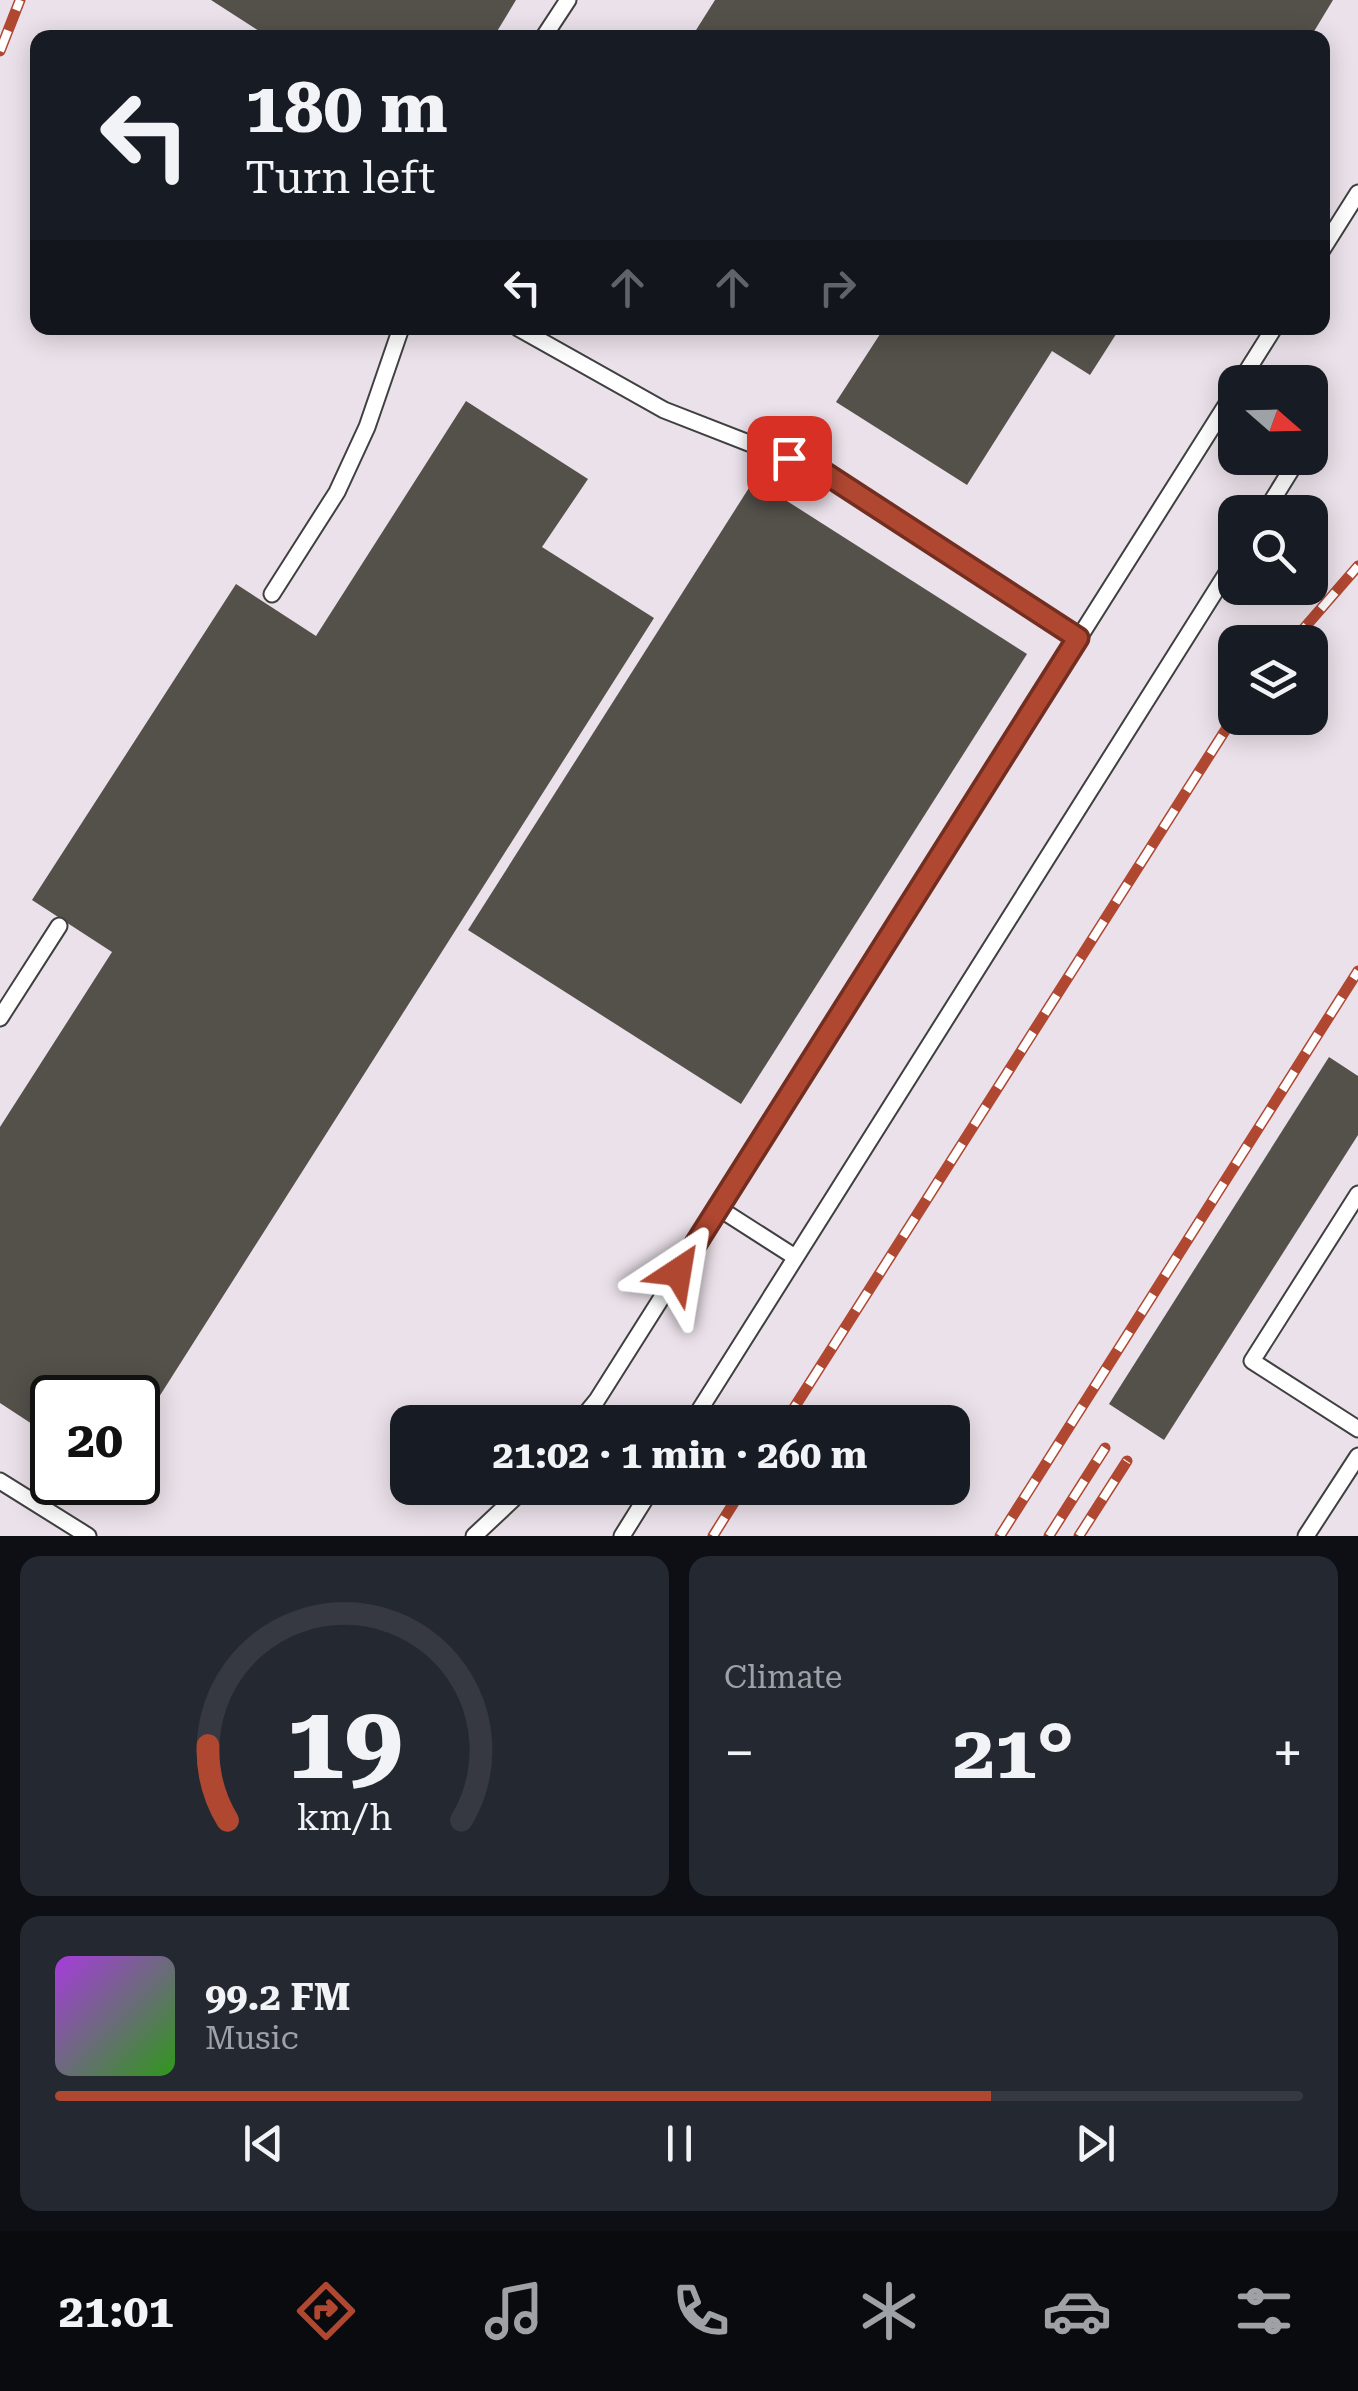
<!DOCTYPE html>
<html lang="en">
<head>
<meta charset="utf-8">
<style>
  body { margin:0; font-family:"Roboto Serif",serif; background:#242831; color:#f1f3f6; height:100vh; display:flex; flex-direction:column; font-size:38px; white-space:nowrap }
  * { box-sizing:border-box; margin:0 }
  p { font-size:32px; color:#9ea1a6 }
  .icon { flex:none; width:55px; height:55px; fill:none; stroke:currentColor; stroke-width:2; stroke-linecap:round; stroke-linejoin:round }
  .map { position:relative; height:1536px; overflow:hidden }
  .drawer { display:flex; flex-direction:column; gap:20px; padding:20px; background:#0d0f14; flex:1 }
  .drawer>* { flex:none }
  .guide { position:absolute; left:30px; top:30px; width:1300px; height:305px; border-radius:20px; box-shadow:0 5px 25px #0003; background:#171b24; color:#f1f3f6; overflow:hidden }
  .needle { width:65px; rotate:110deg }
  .tools { position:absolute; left:1218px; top:365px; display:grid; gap:20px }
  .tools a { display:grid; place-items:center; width:110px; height:110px; border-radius:20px; background:#171b24; box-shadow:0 5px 25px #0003; font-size:50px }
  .speed { position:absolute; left:30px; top:1375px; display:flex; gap:20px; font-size:50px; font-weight:700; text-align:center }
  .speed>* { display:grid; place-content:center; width:130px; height:130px; border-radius:50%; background:#171b24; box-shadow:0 5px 25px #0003; line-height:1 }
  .speed .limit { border:5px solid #111; border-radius:15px; background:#fff; color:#111 }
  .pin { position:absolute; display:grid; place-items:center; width:85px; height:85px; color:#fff; margin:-42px; border-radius:20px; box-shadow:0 5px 15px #0006 }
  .me { position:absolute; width:110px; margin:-55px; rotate:33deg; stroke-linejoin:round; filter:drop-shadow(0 0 8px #0008) }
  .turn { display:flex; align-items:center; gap:35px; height:210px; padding:0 50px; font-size:45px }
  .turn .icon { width:130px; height:130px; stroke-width:2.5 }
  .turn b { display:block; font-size:70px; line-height:85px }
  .lanes { display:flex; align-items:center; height:95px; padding:0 50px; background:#0003; justify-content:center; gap:50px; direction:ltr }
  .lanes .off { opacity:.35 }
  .big { font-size:75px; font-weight:700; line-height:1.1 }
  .drawer .card { flex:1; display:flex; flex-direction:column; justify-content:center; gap:15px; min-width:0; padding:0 35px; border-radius:20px; background:#242831 }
  .drawer .dial { align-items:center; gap:0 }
  .dial svg { height:260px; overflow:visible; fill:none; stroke:#363941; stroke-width:7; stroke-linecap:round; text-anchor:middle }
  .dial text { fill:#f1f3f6; stroke:none }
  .song { display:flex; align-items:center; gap:30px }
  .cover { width:120px; height:120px; border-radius:15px; background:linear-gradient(135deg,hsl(280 70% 55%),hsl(110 70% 35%)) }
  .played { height:10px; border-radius:5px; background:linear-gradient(90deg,#b04731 75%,#363941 75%) }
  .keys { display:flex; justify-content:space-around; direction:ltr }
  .heat { display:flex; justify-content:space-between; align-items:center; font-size:55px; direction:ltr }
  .drawer .tiles { flex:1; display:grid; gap:20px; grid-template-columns:1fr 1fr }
  .card:last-child { grid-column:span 2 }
  .trip { position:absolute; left:390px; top:1405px; width:580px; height:100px; border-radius:20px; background:#171b24; box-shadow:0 5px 25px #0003; font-weight:700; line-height:100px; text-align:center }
  .tabs { display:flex; height:160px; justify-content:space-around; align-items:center; background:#090b0e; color:#9ea1a6 }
  .tabs .icon { width:70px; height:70px }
  .tabs .active { color:#b04731 }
  .tabs b { font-size:45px; color:#f1f3f6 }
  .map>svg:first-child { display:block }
  .industrial { fill:#ebe1ea; fill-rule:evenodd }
  .building { fill:#54504a }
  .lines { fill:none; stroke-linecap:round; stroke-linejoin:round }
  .service-casing { stroke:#404040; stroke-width:19 }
  .service { stroke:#fff; stroke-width:15 }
  .rail-casing { stroke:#b04731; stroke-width:11 }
  .rail { stroke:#fff; stroke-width:8; stroke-dasharray:22; stroke-linecap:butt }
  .route-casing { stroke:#722e20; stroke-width:25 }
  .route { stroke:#b04731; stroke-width:18 }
</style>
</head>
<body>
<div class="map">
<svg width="1358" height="1536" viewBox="0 0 1358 1536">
  <rect width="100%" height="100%" fill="#fdfdee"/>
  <path class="industrial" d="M 0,0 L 1358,0 L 1358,1536 L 0,1536 ZM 38,38 L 1322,38 L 1322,328 L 38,328 ZM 1235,382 L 1310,382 L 1310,458 L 1235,458 ZM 1235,512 L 1310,512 L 1310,588 L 1235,588 ZM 1235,642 L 1310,642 L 1310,718 L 1235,718 ZM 52,1398 L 138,1398 L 138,1482 L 52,1482 ZM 408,1422 L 952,1422 L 952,1488 L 408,1488 Z"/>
  <g class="building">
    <path d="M 211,0 L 516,0 L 493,38 L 270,38 Z"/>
    <path d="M 715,0 L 1333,0 L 1310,38 L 691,38 Z"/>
    <path d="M 884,328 L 1120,328 L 1090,375 L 1052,351 L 967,485 L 836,402 Z"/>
    <path d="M 466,401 L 588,479 L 542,547 L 654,618 L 138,1430 L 138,1398 L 52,1398 L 52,1437 L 0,1403 L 0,1127 L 112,952 L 32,900 L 236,584 L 316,636 Z"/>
    <path d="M 754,480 L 1027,654 L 741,1104 L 468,930 Z"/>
    <path d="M 1329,1057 L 1358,1076 L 1358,1135 L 1164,1440 L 1109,1404 Z"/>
  </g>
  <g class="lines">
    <defs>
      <g id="service">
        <path d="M 543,38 L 568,0"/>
        <path d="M 1322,250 L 1358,193"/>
        <path d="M 518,328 L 664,410 L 823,472 L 1078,639"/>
        <path d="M 1240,382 L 1274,328"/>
        <path d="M 1216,422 L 1235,435"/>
        <path d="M 1265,512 L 1291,470 L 1271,458"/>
        <path d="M 272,594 L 337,492 L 367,427 L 401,328"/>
        <path d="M 0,1018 L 59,926"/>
        <path d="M 1358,1194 L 1252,1361 L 1358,1429"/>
        <path d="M 720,1209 L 795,1257"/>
        <path d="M 579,1422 L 597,1400 L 1235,391"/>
        <path d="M 692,1422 L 1235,560"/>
        <path d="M 0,1481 L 88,1536"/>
        <path d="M 474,1536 L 525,1488"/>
        <path d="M 622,1536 L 652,1488"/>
        <path d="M 1306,1536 L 1358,1456"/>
      </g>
    </defs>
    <use href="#service" class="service-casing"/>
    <use href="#service" class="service"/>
    <defs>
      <g id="rail">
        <path d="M 0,51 L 20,0"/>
        <path d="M 1292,642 L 1358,566"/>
        <path d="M 785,1422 L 1235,715"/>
        <path d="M 713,1536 L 743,1488"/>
        <path d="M 1000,1536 L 1358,971"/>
        <path d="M 1049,1536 L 1105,1448"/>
        <path d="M 1079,1536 L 1127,1461"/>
      </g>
    </defs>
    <use href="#rail" class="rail-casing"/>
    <use href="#rail" class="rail"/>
  </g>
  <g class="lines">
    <defs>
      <path id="route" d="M 678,1272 L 1078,638 L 823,472 L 789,458"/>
    </defs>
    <use href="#route" class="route-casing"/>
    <use href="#route" class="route"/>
  </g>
</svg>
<div class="tools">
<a><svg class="needle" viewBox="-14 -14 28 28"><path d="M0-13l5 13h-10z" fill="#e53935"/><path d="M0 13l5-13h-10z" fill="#9ea1a6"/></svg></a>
<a><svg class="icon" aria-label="search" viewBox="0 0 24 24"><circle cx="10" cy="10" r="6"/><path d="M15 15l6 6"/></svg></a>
<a><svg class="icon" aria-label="layers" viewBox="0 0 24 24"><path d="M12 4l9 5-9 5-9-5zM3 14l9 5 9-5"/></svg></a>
</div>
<div class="speed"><div class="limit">20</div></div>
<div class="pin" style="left:789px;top:458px;background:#d93025"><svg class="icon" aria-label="arrive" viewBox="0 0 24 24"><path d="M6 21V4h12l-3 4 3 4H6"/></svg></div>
<svg class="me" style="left:678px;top:1272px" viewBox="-20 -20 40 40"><path d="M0-17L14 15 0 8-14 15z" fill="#b04731" stroke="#fff" stroke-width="4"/></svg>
<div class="trip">21:02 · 1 min · 260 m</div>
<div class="guide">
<div class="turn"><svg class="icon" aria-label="left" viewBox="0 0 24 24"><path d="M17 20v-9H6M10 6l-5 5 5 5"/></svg><div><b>180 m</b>Turn left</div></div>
<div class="lanes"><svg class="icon" aria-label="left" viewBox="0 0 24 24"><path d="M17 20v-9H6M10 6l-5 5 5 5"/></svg><svg class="icon off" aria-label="ahead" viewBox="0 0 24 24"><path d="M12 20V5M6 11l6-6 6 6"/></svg><svg class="icon off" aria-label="ahead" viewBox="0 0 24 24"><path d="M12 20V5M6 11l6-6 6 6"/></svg><svg class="icon off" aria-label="right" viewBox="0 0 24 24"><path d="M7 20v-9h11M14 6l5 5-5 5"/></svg></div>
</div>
</div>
<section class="drawer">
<div class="tiles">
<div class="card dial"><svg viewBox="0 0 100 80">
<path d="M14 69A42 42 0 1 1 86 69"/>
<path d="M14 69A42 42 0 0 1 8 46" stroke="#b04731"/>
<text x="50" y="56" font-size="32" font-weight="700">19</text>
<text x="50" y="72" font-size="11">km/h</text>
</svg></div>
<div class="card"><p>Climate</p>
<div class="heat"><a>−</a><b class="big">21°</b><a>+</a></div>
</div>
<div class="card">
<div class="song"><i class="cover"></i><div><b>99.2 FM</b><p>Music</p></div></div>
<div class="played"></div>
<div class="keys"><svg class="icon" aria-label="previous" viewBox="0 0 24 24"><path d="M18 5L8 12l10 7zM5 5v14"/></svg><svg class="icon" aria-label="pause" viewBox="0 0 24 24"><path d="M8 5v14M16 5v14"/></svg><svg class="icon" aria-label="next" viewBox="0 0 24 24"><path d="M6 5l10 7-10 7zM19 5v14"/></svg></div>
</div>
</div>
</section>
<nav class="tabs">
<b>21:01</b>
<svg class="icon active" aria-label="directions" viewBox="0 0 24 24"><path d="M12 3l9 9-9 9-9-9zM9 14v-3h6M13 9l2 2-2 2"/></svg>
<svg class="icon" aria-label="music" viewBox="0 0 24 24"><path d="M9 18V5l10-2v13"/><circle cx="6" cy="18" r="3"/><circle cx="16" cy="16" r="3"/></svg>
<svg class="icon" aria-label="phone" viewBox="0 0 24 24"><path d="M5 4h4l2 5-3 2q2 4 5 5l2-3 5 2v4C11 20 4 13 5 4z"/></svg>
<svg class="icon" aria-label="climate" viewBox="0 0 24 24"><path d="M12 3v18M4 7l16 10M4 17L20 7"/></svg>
<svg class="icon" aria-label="car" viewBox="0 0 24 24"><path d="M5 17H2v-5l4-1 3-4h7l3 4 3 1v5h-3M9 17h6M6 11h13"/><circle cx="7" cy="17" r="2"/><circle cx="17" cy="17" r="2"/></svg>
<svg class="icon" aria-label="filters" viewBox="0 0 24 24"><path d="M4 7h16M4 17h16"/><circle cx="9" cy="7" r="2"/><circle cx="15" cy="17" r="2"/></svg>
</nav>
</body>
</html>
